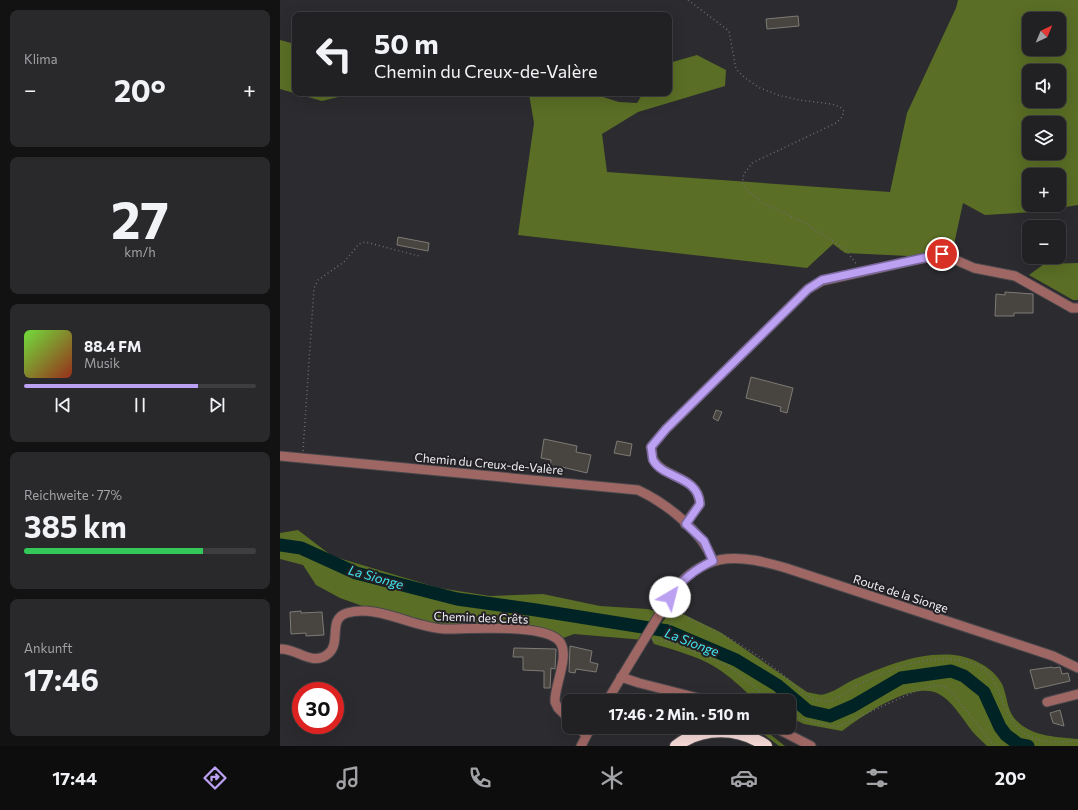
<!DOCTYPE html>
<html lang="de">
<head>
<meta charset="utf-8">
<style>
  body { margin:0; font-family:Commissioner,sans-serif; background:#29282b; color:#f1f3f6; height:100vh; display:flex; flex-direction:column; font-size:15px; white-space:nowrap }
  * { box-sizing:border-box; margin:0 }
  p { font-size:13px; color:#a2a3a6 }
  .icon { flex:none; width:22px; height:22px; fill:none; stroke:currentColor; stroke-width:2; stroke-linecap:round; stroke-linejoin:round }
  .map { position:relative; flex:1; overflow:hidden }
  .details { display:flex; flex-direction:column; gap:10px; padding:10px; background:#121213; width:280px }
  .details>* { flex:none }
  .top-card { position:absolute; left:12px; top:12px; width:380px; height:84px; border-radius:8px; box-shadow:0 4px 16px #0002,0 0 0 1px #3e3e41; background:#212023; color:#f1f3f6; overflow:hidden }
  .needle { width:26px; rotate:44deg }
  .fabs { position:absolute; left:742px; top:12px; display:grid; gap:8px }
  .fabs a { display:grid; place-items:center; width:44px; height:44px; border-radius:8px; background:#212023; box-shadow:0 4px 16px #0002,0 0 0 1px #3e3e41; font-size:20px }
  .speed { position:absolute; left:12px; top:682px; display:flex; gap:8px; font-size:20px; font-weight:700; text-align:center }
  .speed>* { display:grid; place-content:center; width:52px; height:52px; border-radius:50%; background:#212023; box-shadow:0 4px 16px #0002,0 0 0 1px #3e3e41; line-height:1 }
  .speed .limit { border:6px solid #d22; background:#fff; color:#111 }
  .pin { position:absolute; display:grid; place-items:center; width:34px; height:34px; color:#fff; margin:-17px; border:2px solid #fff; border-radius:50%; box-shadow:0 1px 4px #0007 }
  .me { position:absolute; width:44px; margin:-22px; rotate:37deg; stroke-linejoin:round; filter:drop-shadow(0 0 3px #0008) }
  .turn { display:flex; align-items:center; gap:14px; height:84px; padding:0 16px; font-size:18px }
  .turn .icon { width:52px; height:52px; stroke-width:2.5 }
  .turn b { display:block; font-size:28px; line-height:34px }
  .big { font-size:30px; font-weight:700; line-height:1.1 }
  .details .card { flex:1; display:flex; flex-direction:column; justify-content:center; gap:6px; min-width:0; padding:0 14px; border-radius:8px; background:#29282b }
  .details .dial { align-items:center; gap:0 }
  .dial b { font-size:52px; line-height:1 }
  .song { display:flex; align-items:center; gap:12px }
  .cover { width:48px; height:48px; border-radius:6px; background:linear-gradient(135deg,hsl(100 70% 55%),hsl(10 70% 35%)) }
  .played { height:4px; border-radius:2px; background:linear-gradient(90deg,#bca0f2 75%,#3e3e41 75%) }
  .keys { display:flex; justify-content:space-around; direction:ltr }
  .heat { display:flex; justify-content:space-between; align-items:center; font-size:22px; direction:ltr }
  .charge { height:6px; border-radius:3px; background:linear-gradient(90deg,#34c759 77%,#3e3e41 0) }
  .trip { position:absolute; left:282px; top:694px; width:234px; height:40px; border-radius:8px; background:#212023; box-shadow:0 4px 16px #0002,0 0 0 1px #3e3e41; font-weight:700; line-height:40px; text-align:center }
  .tabs { display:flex; height:64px; justify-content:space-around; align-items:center; background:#0d0d0e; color:#a2a3a6 }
  .tabs .icon { width:28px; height:28px }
  .tabs .active { color:#bca0f2 }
  .tabs b { font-size:18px; color:#f1f3f6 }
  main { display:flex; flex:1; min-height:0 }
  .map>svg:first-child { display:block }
  .forest { fill:#5a6e25; fill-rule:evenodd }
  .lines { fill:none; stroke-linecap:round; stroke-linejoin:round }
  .river { stroke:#002325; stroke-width:13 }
  .building { fill:#484541; stroke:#7e7b76 }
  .minor-casing { stroke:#48474b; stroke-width:11 }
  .highway-casing { stroke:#48474b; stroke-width:14 }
  .path { stroke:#6e6d71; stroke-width:1.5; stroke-dasharray:1 3; stroke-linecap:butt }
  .minor { stroke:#9f6764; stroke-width:9 }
  .highway { stroke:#f8dbd9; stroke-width:12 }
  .route-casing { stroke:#7a689d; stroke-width:10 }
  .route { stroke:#bca0f2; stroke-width:7 }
  .labels { text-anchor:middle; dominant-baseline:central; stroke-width:4; stroke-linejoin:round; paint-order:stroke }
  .street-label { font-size:12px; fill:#f2f1f4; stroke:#232126 }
  .water-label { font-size:13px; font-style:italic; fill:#41e7ef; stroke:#232126 }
</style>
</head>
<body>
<main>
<section class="details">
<div class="card"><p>Klima</p>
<div class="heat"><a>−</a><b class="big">20°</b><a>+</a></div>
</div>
<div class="card dial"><b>27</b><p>km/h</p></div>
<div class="card">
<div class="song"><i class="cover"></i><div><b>88.4 FM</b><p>Musik</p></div></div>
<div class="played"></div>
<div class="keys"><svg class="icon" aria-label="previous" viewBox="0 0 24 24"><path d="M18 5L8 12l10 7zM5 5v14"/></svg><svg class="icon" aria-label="pause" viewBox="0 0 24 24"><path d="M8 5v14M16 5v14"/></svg><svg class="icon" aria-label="next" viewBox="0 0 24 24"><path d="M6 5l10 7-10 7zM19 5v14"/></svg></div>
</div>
<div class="card"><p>Reichweite · 77%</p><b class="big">385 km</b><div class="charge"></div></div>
<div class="card"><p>Ankunft</p><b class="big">17:46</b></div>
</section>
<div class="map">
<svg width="798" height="746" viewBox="0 0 798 746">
  <rect width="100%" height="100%" fill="#2c2b2f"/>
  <g class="forest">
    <path d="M 678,0 L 798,0 L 798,205 L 754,212 L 705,215 L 683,203 L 671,258 L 565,253 L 553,244 L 527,268 L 238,235 L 254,123 L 249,94 L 245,93 L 310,93 L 339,102 L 357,103 L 363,93 L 389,93 L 389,63 L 417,55 L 446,70 L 445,86 L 358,112 L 322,134 L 327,172 L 610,192 L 627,113 L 676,8 ZM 749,19 L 779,19 L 779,49 L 749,49 ZM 749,71 L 779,71 L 779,101 L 749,101 ZM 749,123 L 779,123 L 779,153 L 749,153 ZM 749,175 L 779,175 L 779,205 L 749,205 Z"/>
    <path d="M 0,40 L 15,44 L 15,93 L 75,93 L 42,101 L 0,89 Z"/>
    <path d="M 798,263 L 798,300 L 793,300 L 749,275 L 764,264 Z"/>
    <path d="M 18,530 L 52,556 L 159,588 L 210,596 L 263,594 L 320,606 L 368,609 L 380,613 L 364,640 L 294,634 L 278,640 L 269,635 L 164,629 L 105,614 L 60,598 L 36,585 L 23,565 L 0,559 L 0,533 Z"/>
    <path d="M 389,613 L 403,614 L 440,632 L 527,692 C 532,693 540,696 545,694 C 553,692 562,686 569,682 C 602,667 638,652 674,655 C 692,657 713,667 722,684 C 728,697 726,711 738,722 C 754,737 778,737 798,739 L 798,746 L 707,746 C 702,741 696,736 692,731 C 682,718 673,702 659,694 C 632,680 583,716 562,731 L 524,724 L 509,717 L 509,701 L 476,701 C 463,689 450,676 435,667 C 417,656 394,650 374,644 L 371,638 Z"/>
    <path d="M 474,728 L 482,728 L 505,746 L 499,746 L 486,736 Z"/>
  </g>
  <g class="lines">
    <path class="river" d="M 0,545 L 21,548 L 76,573 L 177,599 L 256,610 L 388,631 L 456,660 L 497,685 L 528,711 L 550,716 L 573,706 L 621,678 L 671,671 L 684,676 L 704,692 L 720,727 L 726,735 L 738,744 L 748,746"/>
  </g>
  <g class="building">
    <path d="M 518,16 L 519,26 L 487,29 L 486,19 Z"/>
    <path d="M 118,237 L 149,243 L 148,251 L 117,245 Z"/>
    <path d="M 725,292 L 753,294 L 753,313 L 734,313 L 734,316 L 715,316 L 716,294 L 725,295 Z"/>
    <path d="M 471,377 L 513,388 L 507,413 L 500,411 L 501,407 L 466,398 Z"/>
    <path d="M 436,410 L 442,412 L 438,421 L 433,418 Z"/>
    <path d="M 264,439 L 297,446 L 296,452 L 311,455 L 307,473 L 282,467 L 282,471 L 270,468 L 271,460 L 261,458 Z"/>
    <path d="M 337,441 L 352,444 L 350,456 L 334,453 Z"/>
    <path d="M 21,611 L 21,613 L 42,612 L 44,635 L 26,636 L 26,633 L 11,634 L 10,612 Z"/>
    <path d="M 290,646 L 312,651 L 310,662 L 318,664 L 316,672 L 296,669 L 295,673 L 289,672 Z"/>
    <path d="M 234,648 L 276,649 L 275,669 L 271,668 L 270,688 L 264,688 L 264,671 L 243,670 L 243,657 L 233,657 Z"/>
    <path d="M 772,667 L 773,668 L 780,667 L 782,674 L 788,673 L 790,681 L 755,689 L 750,670 Z"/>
    <path d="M 780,710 L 784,726 L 773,723 L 770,713 Z"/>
  </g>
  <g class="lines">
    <defs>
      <g id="minor">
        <path d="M 0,456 L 358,490 C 386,503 422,531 433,561"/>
        <path d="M 405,524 L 420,504 C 418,475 383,479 373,459 C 372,456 372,450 371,447 L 386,429 L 528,289 L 542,281 L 662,254 L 694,268 L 735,276 L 792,308 L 798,308"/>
        <path d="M 0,649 C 17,648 32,667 48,654 C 62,643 47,619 67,613 C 98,604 134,628 165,629 C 189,629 266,623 280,642 C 290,656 274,686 275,702 L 278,708 L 289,719"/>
        <path d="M 341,677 L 359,683 L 430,701"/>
        <path d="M 327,701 L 396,587 C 430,550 461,555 506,568 L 746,647 L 773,656 L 798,668"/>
        <path d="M 767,702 L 798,694"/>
        <path d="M 298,727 L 306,735"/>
        <path d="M 494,727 L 531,746"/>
        <path d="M 301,746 L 311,727"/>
      </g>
      <path id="highway" d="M 396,746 C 423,726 459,727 486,746"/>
    </defs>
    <use href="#minor" class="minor-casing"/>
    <use href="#highway" class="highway-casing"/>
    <g class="path">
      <path d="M 408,0 L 449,31 L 456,69 L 465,78 L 480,88 L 498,95 L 519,100 L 552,104 L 560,107 L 564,111 L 562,117 L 556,123 L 472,163 L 464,174 L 462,183 L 468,191 L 485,204 L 525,223 L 565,249 L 577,265"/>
      <path d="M 23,451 L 34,288 L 38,280 L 64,262 L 79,244 L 85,242 L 139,256"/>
      <path d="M 373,640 L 391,642 L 447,665 L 492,701"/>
      <path d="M 386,641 C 389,629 389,618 402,615 C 419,624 438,631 454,641 C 473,652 491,665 508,679 C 518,688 529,701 544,701 C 555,702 567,692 576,686 C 610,668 656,650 695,664 C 729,677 715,733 765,741 C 776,743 787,741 798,741"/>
      <path d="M 509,711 L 521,719 L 557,727 L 636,691 L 654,686 L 663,686 L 672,692 L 712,743 L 717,746"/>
    </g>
    <use href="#minor" class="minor"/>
    <use href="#highway" class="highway"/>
  </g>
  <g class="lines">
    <defs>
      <path id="route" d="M 390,597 C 401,580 415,569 433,561 L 424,541 L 406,524 L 420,504 C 418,475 383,479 373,460 C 372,456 372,451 371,447 L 386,429 L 528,289 L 542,280 L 662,254"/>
    </defs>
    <use href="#route" class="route-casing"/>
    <use href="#route" class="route"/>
  </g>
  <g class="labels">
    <g class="street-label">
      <text transform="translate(209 463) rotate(5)">Chemin du Creux-de-Valère</text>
      <text transform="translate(621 593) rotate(18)">Route de la Sionge</text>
      <text transform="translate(201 617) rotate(2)">Chemin des Crêts</text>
    </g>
    <g class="water-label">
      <text transform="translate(96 577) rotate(16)">La Sionge</text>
      <text transform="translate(412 642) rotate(21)">La Sionge</text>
    </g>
  </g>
</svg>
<div class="fabs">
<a><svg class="needle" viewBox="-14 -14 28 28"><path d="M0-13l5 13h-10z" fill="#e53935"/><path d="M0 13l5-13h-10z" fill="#a2a3a6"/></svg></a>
<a><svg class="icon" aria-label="sound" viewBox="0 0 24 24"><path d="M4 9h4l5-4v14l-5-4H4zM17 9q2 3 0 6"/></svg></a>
<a><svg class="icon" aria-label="layers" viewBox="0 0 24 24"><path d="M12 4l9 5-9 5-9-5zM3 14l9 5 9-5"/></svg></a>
<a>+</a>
<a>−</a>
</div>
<div class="speed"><div class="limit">30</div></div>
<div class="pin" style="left:662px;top:254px;background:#d93025"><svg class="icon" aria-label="arrive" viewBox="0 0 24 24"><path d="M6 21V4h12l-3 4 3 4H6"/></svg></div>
<svg class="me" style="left:390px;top:597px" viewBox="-20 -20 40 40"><circle r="19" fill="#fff"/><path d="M0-13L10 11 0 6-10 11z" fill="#bca0f2"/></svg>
<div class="trip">17:46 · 2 Min. · 510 m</div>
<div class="top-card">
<div class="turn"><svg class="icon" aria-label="left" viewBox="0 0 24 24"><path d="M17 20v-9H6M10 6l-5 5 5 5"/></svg><div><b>50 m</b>Chemin du Creux-de-Valère</div></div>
</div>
</div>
</main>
<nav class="tabs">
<b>17:44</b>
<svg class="icon active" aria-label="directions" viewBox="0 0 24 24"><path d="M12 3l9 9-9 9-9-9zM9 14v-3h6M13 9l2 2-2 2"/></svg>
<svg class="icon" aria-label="music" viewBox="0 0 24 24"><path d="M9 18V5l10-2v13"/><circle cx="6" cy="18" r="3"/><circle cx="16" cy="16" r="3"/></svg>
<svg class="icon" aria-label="phone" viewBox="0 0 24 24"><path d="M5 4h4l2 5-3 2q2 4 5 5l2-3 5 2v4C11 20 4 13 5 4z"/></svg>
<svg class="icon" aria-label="climate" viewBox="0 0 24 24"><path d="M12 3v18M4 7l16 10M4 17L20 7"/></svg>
<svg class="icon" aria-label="car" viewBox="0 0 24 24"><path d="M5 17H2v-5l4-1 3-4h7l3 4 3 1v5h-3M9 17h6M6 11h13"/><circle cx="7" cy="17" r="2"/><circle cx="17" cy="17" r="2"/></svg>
<svg class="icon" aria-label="filters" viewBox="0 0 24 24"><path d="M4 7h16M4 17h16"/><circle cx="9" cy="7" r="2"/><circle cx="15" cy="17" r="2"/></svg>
<b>20°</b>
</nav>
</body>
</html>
